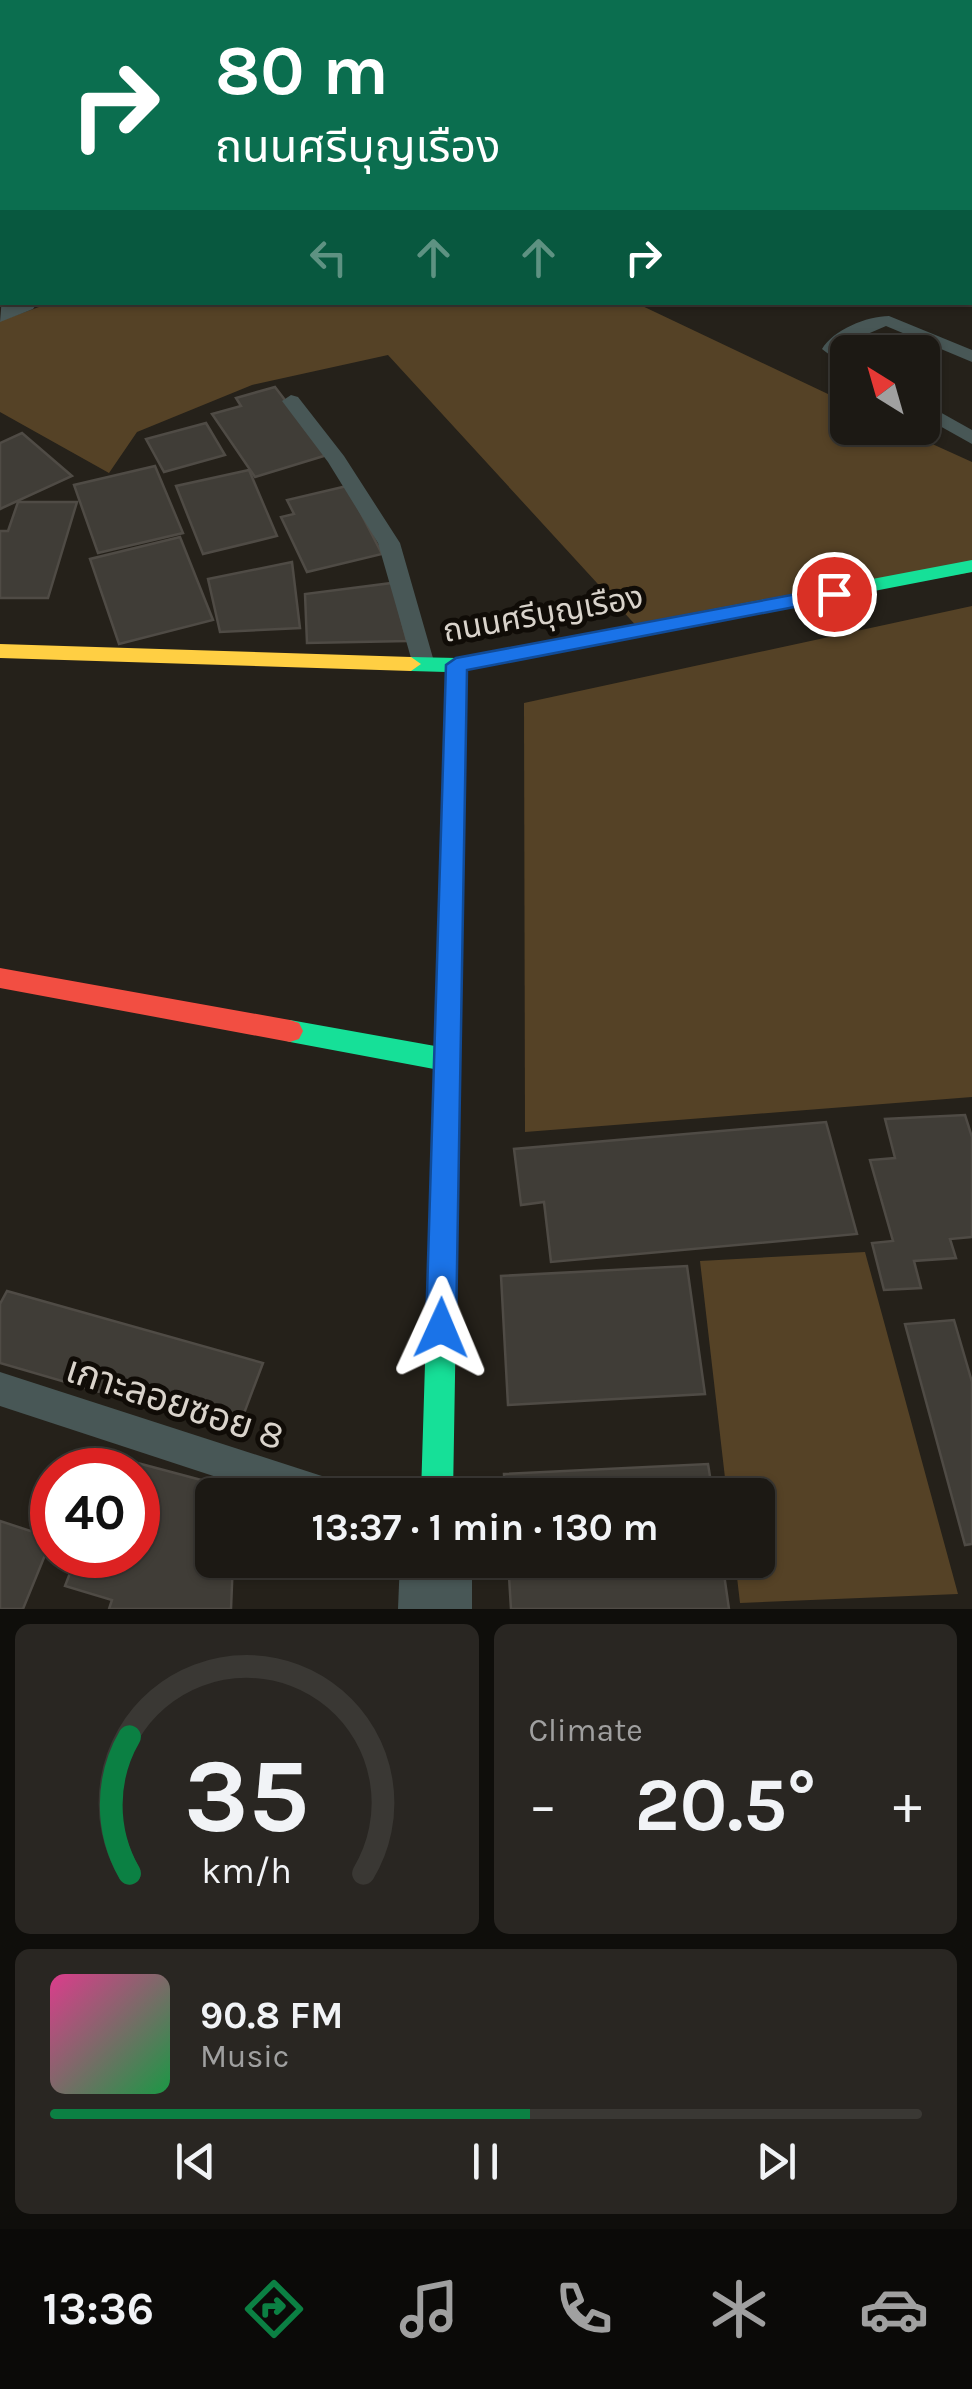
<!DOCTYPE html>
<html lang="en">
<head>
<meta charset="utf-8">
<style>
  body { margin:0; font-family:Karla,"Noto Sans Thai",sans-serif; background:#292622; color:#f1f3f6; height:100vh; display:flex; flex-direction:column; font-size:38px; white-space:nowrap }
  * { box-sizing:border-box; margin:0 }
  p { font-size:32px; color:#a0a0a0 }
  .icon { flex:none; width:55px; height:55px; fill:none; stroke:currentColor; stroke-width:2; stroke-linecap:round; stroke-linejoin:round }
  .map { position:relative; height:1609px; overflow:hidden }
  .panel { display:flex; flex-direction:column; gap:15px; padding:15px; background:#0f0e0b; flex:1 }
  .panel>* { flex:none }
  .banner { position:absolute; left:0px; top:0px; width:972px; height:305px; box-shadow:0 2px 8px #0004,0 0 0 2px #3a3834; background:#0b6e4f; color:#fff; overflow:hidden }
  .needle { width:65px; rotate:323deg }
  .controls { position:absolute; left:830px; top:335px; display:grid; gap:20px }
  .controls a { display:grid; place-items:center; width:110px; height:110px; border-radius:15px; background:#1c1914; box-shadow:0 2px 8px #0004,0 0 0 2px #3a3834; font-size:50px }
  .speed { position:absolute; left:30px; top:1448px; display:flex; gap:20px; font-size:50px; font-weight:700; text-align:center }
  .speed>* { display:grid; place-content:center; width:130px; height:130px; border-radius:50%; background:#1c1914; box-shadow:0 2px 8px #0004,0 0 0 2px #3a3834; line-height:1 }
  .speed .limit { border:15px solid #d22; background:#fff; color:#111 }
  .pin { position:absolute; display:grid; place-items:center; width:85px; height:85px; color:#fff; margin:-42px; border:5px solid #fff; border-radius:50%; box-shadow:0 2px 10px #0007 }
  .me { position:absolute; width:110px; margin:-55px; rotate:1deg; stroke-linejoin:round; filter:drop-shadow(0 0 8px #0008) }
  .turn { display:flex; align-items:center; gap:35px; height:210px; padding:0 50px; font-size:45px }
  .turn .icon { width:130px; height:130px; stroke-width:2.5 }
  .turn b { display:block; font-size:70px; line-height:85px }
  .lanes { display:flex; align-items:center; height:95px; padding:0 50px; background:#0003; justify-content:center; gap:50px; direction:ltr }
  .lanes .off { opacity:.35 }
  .big { font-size:75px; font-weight:700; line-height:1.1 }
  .panel .card { flex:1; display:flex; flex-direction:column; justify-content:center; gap:15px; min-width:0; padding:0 35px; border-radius:15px; background:#292622 }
  .panel .dial { align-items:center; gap:0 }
  .dial svg { height:260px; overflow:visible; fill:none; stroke:#3a3834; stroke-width:7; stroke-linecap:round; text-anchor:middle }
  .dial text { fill:#f1f3f6; stroke:none }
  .song { display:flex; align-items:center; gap:30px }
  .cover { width:120px; height:120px; border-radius:15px; background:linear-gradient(135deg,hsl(330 70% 55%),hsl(140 70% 35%)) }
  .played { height:10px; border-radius:5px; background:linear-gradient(90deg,#0b8043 55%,#3a3834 55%) }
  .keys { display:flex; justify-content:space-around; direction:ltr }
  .heat { display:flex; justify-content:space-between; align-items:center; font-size:55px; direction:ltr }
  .panel .tiles { flex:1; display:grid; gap:15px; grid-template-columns:1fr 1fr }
  .card:last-child { grid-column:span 2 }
  .trip { position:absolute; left:195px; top:1478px; width:580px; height:100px; border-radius:15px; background:#1c1914; box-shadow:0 2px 8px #0004,0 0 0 2px #3a3834; font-weight:700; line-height:100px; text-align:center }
  .menu { display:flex; height:160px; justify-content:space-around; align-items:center; background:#0b0a08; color:#a0a0a0 }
  .menu .icon { width:70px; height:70px }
  .menu .on { color:#0b8043 }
  .menu b { font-size:45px; color:#f1f3f6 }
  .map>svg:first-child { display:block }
  .green { fill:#554226 }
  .water { fill:#061615 }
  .building { fill:#403d37; stroke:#4f4b45; stroke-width:2.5 }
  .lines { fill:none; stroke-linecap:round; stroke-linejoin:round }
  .lane { fill:#485756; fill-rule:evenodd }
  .street { fill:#485756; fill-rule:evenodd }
  .fast { fill:#16e098; fill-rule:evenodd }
  .slow { fill:#ffcf43; fill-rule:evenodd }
  .jam { fill:#f24e42; fill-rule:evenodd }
  .route { fill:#1a73e8; stroke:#114b97; stroke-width:2.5 }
  .labels { text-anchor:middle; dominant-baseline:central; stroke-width:10; stroke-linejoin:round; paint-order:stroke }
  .street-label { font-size:32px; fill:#d9d3cb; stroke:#100c07 }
  .near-street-label { font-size:38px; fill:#d9d3cb; stroke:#100c07 }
</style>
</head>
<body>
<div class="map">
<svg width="972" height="1609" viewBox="0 0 972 1609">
  <rect width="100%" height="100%" fill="#25211a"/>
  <g class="green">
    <path d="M 50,303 L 636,303 L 847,403 L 848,428 L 897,428 L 972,462 L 972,572 L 641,631 L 388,355 L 252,385 L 137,432 L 109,473 L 0,412 L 0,321 Z"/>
    <path d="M 972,606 L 972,1097 L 525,1132 L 524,703 Z"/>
    <path d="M 865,1252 L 958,1594 L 740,1603 L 735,1560 L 758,1560 L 758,1495 L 727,1495 L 700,1261 Z"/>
  </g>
  <path class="water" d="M 0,0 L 568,0 L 2,2 L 0,137 Z"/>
  <g class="building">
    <path d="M 275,387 L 327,455 L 255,477 L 212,414 L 241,406 L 236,398 Z"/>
    <path d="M 206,423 L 225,455 L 164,472 L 146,439 Z"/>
    <path d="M 22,433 L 72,476 L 0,509 L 0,443 Z"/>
    <path d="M 155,466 L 183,533 L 98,553 L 74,485 Z"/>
    <path d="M 249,470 L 277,536 L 203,554 L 176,486 Z"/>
    <path d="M 347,486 L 382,554 L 307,572 L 281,517 L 294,514 L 287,500 Z"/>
    <path d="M 18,502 L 77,502 L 48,598 L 0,598 L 0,531 L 8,531 Z"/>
    <path d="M 180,537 L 213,620 L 119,644 L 90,559 Z"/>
    <path d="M 292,562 L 300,628 L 220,632 L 208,579 Z"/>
    <path d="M 392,583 L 407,641 L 307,643 L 305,594 Z"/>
    <path d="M 965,1115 L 972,1137 L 972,1237 L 950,1239 L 956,1258 L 914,1261 L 921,1288 L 884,1290 L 872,1243 L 893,1241 L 870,1160 L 895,1158 L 885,1119 Z"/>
    <path d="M 826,1122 L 857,1234 L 551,1262 L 544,1202 L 521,1205 L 514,1149 Z"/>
    <path d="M 687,1266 L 705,1394 L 508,1405 L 501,1276 Z"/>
    <path d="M 7,1291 L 263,1363 L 237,1432 L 0,1363 L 0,1304 Z"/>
    <path d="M 954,1320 L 972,1382 L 972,1544 L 965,1545 L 905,1324 Z"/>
    <path d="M 115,1457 L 235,1489 L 235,1495 L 212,1495 L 212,1560 L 233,1560 L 231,1609 L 109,1609 L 112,1600 L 65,1586 L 77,1555 L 138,1555 L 138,1470 L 110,1470 Z"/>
    <path d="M 708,1464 L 713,1495 L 505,1495 L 504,1474 Z"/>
    <path d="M 0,1521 L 52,1538 L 23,1609 L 0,1609 Z"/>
    <path d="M 508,1560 L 722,1560 L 729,1609 L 511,1609 Z"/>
  </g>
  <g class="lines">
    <g class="lane">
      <path d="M 889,316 L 972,350 L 972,362 L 886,326 L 842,345 L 848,354 L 848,369 L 822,349 C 833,330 867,316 889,316 Z"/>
      <path d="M 291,395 L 298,397 L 344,456 L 400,543 L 435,665 L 432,671 L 416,671 L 413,665 L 378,543 L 328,462 L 282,401 Z"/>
      <path d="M 922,402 L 972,430 L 972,444 L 922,416 Z"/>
      <path d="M 0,1372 L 325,1477 L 338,1482 L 343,1495 L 271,1495 L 0,1406 Z"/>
    </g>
    <g class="street">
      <path d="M 2,297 L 2,302 L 38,302 L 33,309 L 0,322 Z"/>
      <path d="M 400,1560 L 472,1560 L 472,1609 L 398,1609 Z"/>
    </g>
    <path class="fast" d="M 972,560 L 972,572 L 467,670 L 453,1495 L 421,1495 L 434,1069 L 290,1042 L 281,1039 L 277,1031 L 281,1023 L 290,1020 L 435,1046 L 446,672 L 411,671 L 401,664 L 411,657 L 457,658 Z"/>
    <path class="slow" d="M 0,644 L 411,657 L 421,664 L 411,671 L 0,658 Z"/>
    <path class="jam" d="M 0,968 L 290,1020 L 299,1023 L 303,1031 L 299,1039 L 290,1042 L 0,988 Z"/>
  </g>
  <path class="route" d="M 834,587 L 841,589 L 841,598 L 467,670 L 456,1328 L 451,1339 L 441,1343 L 430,1339 L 426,1328 L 446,665 L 456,658 Z"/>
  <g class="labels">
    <g class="street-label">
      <text transform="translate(543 614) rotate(-10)">ถนนศรีบุญเรือง</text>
    </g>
    <g class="near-street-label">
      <text transform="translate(175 1403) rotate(18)">เกาะลอยซอย 8</text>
    </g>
  </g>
</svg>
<div class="controls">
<a><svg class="needle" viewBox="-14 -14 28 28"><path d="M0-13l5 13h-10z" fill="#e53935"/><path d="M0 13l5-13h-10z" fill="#a0a0a0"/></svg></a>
</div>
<div class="speed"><div class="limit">40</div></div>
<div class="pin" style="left:834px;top:594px;background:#d93025"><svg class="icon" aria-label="arrive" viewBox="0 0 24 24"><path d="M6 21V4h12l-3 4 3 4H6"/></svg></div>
<svg class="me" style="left:441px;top:1328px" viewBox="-20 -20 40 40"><path d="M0-17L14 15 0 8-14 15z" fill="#1a73e8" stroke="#fff" stroke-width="4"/></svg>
<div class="trip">13:37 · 1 min · 130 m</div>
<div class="banner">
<div class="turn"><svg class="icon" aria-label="right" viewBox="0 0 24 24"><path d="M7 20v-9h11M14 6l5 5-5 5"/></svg><div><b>80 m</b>ถนนศรีบุญเรือง</div></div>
<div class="lanes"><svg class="icon off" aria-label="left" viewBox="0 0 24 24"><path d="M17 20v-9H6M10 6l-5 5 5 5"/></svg><svg class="icon off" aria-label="ahead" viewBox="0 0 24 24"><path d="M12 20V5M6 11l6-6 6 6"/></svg><svg class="icon off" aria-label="ahead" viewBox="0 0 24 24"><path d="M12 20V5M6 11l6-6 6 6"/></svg><svg class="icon" aria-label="right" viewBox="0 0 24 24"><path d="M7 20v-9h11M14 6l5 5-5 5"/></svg></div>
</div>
</div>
<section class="panel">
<div class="tiles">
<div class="card dial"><svg viewBox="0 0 100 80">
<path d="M14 69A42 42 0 1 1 86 69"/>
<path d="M14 69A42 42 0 0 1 14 27" stroke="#0b8043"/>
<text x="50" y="56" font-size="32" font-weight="700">35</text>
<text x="50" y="72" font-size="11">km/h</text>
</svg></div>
<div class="card"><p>Climate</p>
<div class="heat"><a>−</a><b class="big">20.5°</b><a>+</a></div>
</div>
<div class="card">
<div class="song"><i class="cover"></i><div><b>90.8 FM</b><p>Music</p></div></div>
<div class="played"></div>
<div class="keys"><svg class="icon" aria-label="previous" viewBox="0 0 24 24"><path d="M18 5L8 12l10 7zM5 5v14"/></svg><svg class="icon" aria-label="pause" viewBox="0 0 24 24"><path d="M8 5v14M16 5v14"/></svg><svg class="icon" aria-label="next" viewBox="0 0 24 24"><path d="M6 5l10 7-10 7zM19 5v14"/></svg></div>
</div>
</div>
</section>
<nav class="menu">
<b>13:36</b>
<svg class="icon on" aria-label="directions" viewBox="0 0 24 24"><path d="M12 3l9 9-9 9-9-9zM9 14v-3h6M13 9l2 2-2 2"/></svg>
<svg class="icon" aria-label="music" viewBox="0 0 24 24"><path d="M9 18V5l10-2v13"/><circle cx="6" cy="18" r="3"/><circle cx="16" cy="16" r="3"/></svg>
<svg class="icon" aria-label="phone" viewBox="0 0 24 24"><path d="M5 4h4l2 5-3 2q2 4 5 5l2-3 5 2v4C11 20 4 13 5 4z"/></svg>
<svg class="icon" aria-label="climate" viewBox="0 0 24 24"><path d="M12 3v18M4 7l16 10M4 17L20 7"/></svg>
<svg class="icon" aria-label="car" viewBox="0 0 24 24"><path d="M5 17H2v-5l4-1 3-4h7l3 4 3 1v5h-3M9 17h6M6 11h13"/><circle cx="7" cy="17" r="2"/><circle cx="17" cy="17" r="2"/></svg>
</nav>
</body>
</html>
